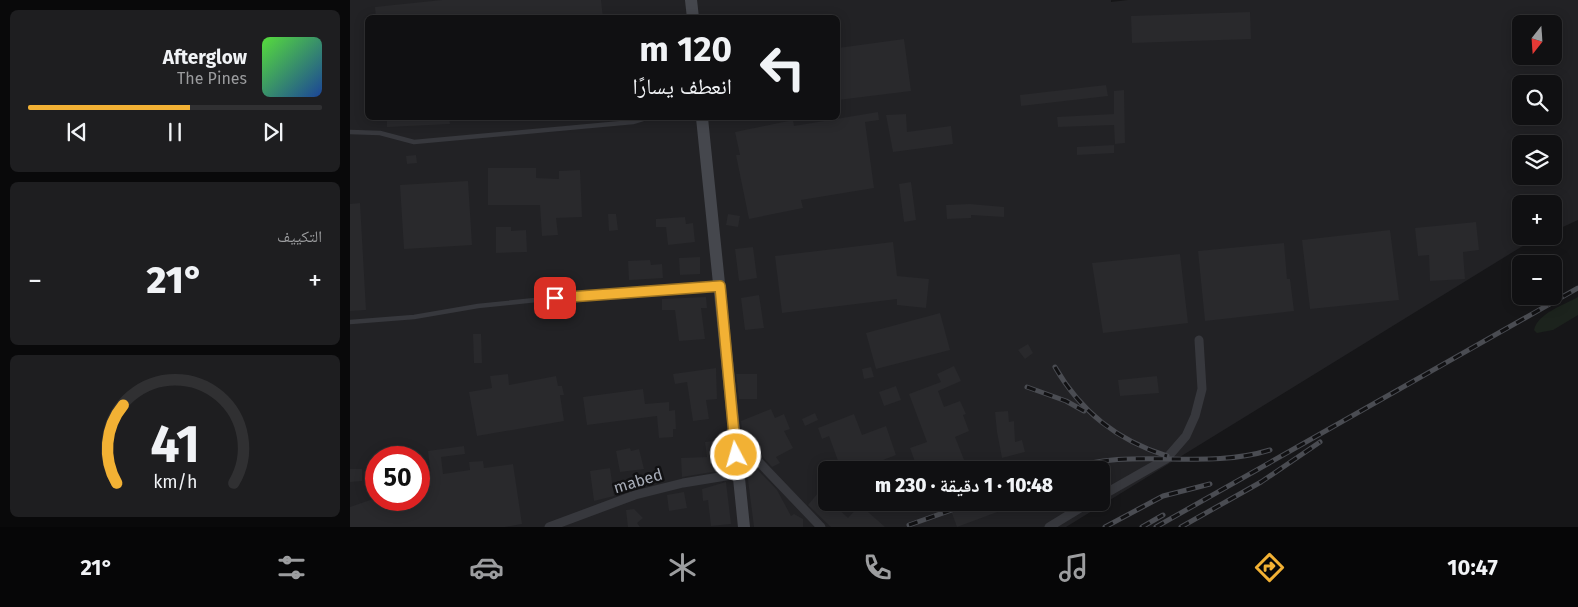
<!DOCTYPE html>
<html lang="ar">
<head>
<meta charset="utf-8">
<style>
  body { margin:0; font-family:"Fira Sans","Noto Naskh Arabic",sans-serif; background:#1e1e20; color:#f1f3f6; direction:rtl; height:100vh; display:flex; flex-direction:column; font-size:19px; white-space:nowrap }
  * { box-sizing:border-box; margin:0 }
  p { font-size:16px; color:#9c9d9f }
  .icon { flex:none; width:28px; height:28px; fill:none; stroke:currentColor; stroke-width:2; stroke-linecap:round; stroke-linejoin:round }
  .map { position:relative; flex:1; overflow:hidden; direction:ltr }
  .drawer { display:flex; flex-direction:column; gap:10px; padding:10px; background:#09090a; width:350px }
  .drawer>* { flex:none }
  .hud { position:absolute; left:15px; top:15px; width:475px; height:105px; border-radius:8px; box-shadow:0 2px 12px #0003,0 0 0 1px #303032; direction:rtl; background:#101012; color:#f1f3f6; overflow:hidden }
  .needle { width:32px; rotate:197deg }
  .fabs { position:absolute; left:1162px; top:15px; display:grid; gap:10px }
  .fabs a { display:grid; place-items:center; width:50px; height:50px; border-radius:8px; background:#101012; box-shadow:0 2px 12px #0003,0 0 0 1px #303032; font-size:25px }
  .speed { position:absolute; left:15px; top:446px; display:flex; gap:10px; font-size:25px; font-weight:700; text-align:center }
  .speed>* { display:grid; place-content:center; width:65px; height:65px; border-radius:50%; background:#101012; box-shadow:0 2px 12px #0003,0 0 0 1px #303032; line-height:1 }
  .speed .limit { border:8px solid #d22; background:#fff; color:#111 }
  .pin { position:absolute; display:grid; place-items:center; width:42px; height:42px; color:#fff; margin:-21px; border-radius:10px; box-shadow:0 2px 8px #0006 }
  .me { position:absolute; width:55px; margin:-28px; rotate:354deg; stroke-linejoin:round; filter:drop-shadow(0 0 4px #0008) }
  .turn { display:flex; align-items:center; gap:18px; height:105px; padding:0 25px; font-size:22px }
  .turn .icon { width:65px; height:65px; stroke-width:2.5 }
  .turn b { display:block; font-size:35px; line-height:42px }
  .big { font-size:38px; font-weight:800; line-height:1.1 }
  .drawer .tile { flex:1; display:flex; flex-direction:column; justify-content:center; gap:8px; min-width:0; padding:0 18px; border-radius:8px; background:#1e1e20 }
  .drawer .dial { align-items:center; gap:0 }
  .dial svg { height:130px; overflow:visible; fill:none; stroke:#303032; stroke-width:7; stroke-linecap:round; text-anchor:middle }
  .dial text { fill:#f1f3f6; stroke:none }
  .song { display:flex; align-items:center; gap:15px }
  .cover { width:60px; height:60px; border-radius:8px; background:linear-gradient(135deg,hsl(110 70% 55%),hsl(220 70% 35%)) }
  .played { height:5px; border-radius:2px; background:linear-gradient(90deg,#f2b134 55%,#303032 55%) }
  .keys { display:flex; justify-content:space-around; direction:ltr }
  .heat { display:flex; justify-content:space-between; align-items:center; font-size:28px; direction:ltr }
  .trip { position:absolute; left:468px; top:461px; width:292px; height:50px; border-radius:8px; background:#101012; box-shadow:0 2px 12px #0003,0 0 0 1px #303032; font-weight:800; line-height:50px; text-align:center; direction:rtl }
  .tabs { display:flex; height:80px; justify-content:space-around; align-items:center; background:#060607; color:#9c9d9f }
  .tabs .icon { width:35px; height:35px }
  .tabs .current { color:#f2b134 }
  .tabs b { font-size:22px; color:#f1f3f6 }
  main { display:flex; flex:1; min-height:0 }
  .map>svg:first-child { display:block }
  .built { fill:#222225; fill-rule:evenodd }
  .green { fill:#1c231d }
  .building { fill:#29292c }
  .lines { fill:none; stroke-linecap:round; stroke-linejoin:round }
  .lane { stroke:#37383d; stroke-width:4.5 }
  .street { stroke:#37383d; stroke-width:9 }
  .secondary { stroke:#45474d; stroke-width:12 }
  .rail-casing { stroke:#4a4c52; stroke-width:5 }
  .rail { stroke:#111113; stroke-width:3; stroke-dasharray:9; stroke-linecap:butt }
  .route-casing { stroke:#9d7322; stroke-width:12 }
  .route { stroke:#f2b134; stroke-width:9 }
  .labels { text-anchor:middle; dominant-baseline:central; stroke-width:5; stroke-linejoin:round; paint-order:stroke }
  .street-label { font-size:16px; fill:#a8adb8; stroke:#111113 }
</style>
</head>
<body>
<main>
<div class="map">
<svg width="1228" height="527" viewBox="0 0 1228 527">
  <rect width="100%" height="100%" fill="#161618"/>
  <path class="built" d="M 0,0 L 761,0 L 761,2 L 778,0 L 1228,0 L 1228,220 L 1204,231 L 1204,204 L 1171,204 L 1171,236 L 1193,236 L 1171,247 L 716,527 L 0,527 ZM 18,18 L 488,18 L 488,118 L 18,118 ZM 1171,24 L 1204,24 L 1204,56 L 1171,56 ZM 1171,84 L 1204,84 L 1204,116 L 1171,116 ZM 1171,144 L 1204,144 L 1204,176 L 1171,176 ZM 26,458 L 69,458 L 69,500 L 26,500 ZM 476,470 L 751,470 L 751,502 L 476,502 Z"/>
  <path class="green" d="M 1228,297 L 1228,315 L 1203,330 L 1187,333 L 1184,330 C 1188,313 1214,305 1228,297 Z"/>
  <g class="building">
    <path d="M 92,0 L 251,0 L 253,18 L 26,18 L 25,7 Z"/>
    <path d="M 900,12 L 901,39 L 782,43 L 781,16 Z"/>
    <path d="M 554,39 L 561,91 L 488,100 L 488,48 Z"/>
    <path d="M 756,85 L 758,96 L 671,106 L 670,95 Z"/>
    <path d="M 774,90 L 775,143 L 765,144 L 764,125 L 708,127 L 707,117 L 764,114 L 764,91 Z"/>
    <path d="M 528,112 L 529,120 L 515,122 L 524,188 L 451,200 L 453,208 L 399,219 L 386,155 L 390,155 L 385,132 L 443,120 L 444,126 Z"/>
    <path d="M 556,114 L 557,132 L 601,126 L 603,144 L 543,152 L 536,115 Z"/>
    <path d="M 37,118 L 99,118 L 100,124 L 37,127 Z"/>
    <path d="M 764,145 L 764,153 L 727,155 L 727,147 Z"/>
    <path d="M 66,155 L 67,163 L 57,164 L 56,156 Z"/>
    <path d="M 138,168 L 186,168 L 186,178 L 209,179 L 209,171 L 230,170 L 232,217 L 206,218 L 208,235 L 192,236 L 190,205 L 138,205 Z"/>
    <path d="M 118,181 L 122,245 L 54,249 L 50,185 Z"/>
    <path d="M 561,182 L 566,220 L 554,222 L 549,184 Z"/>
    <path d="M 10,203 L 16,310 L 0,311 L 0,204 Z"/>
    <path d="M 620,204 L 654,207 L 654,217 L 621,215 L 621,218 L 597,219 L 596,205 Z"/>
    <path d="M 258,214 L 266,214 L 268,230 L 259,231 Z"/>
    <path d="M 378,214 L 390,216 L 388,227 L 376,225 Z"/>
    <path d="M 335,217 L 336,224 L 343,223 L 345,242 L 318,245 L 316,227 L 306,227 L 306,219 Z"/>
    <path d="M 1126,222 L 1129,250 L 1113,252 L 1115,279 L 1080,281 L 1079,255 L 1068,256 L 1065,228 Z"/>
    <path d="M 146,227 L 161,227 L 161,231 L 176,230 L 177,252 L 146,253 Z"/>
    <path d="M 1040,230 L 1049,300 L 960,309 L 952,240 Z"/>
    <path d="M 543,242 L 547,276 L 579,279 L 576,308 L 547,305 L 547,299 L 432,313 L 425,256 Z"/>
    <path d="M 934,243 L 937,279 L 940,279 L 944,311 L 855,321 L 848,251 Z"/>
    <path d="M 403,247 L 407,278 L 389,281 L 385,249 Z"/>
    <path d="M 830,254 L 838,323 L 753,333 L 742,263 Z"/>
    <path d="M 350,257 L 350,274 L 330,275 L 329,258 Z"/>
    <path d="M 300,260 L 301,265 L 312,264 L 313,278 L 279,280 L 278,261 Z"/>
    <path d="M 409,295 L 414,328 L 395,330 L 391,298 Z"/>
    <path d="M 356,297 L 357,308 L 351,308 L 355,339 L 329,341 L 325,310 L 312,310 L 312,299 Z"/>
    <path d="M 590,313 L 600,350 L 526,369 L 516,333 Z"/>
    <path d="M 123,334 L 131,334 L 132,363 L 124,363 Z"/>
    <path d="M 678,344 L 683,353 L 675,359 L 668,350 Z"/>
    <path d="M 604,366 L 611,381 L 588,391 L 594,407 L 610,401 L 616,414 L 613,415 L 619,431 L 605,437 L 618,470 L 568,470 L 560,448 L 577,442 L 559,394 L 591,382 L 587,374 Z"/>
    <path d="M 521,367 L 524,377 L 514,379 L 512,369 Z"/>
    <path d="M 366,368 L 367,399 L 356,400 L 359,419 L 343,421 L 337,382 L 325,384 L 323,374 Z"/>
    <path d="M 158,374 L 159,385 L 206,376 L 208,386 L 212,386 L 214,395 L 210,395 L 214,421 L 127,436 L 119,392 L 142,388 L 140,376 Z"/>
    <path d="M 386,374 L 407,374 L 407,399 L 389,399 Z"/>
    <path d="M 807,376 L 809,393 L 770,396 L 768,380 Z"/>
    <path d="M 546,386 L 551,400 L 534,406 L 529,392 Z"/>
    <path d="M 293,389 L 295,404 L 319,402 L 319,411 L 325,410 L 326,429 L 323,429 L 323,437 L 309,438 L 307,416 L 237,425 L 233,397 Z"/>
    <path d="M 421,409 L 425,418 L 434,414 L 440,429 L 434,431 L 443,448 L 426,457 L 430,463 L 422,467 L 414,458 L 407,445 L 403,447 L 397,441 L 392,432 L 391,421 Z"/>
    <path d="M 658,411 L 659,422 L 664,421 L 665,442 L 672,440 L 675,452 L 652,458 L 647,432 L 645,412 Z"/>
    <path d="M 465,413 L 468,420 L 455,426 L 452,419 Z"/>
    <path d="M 504,414 L 512,435 L 536,426 L 546,455 L 507,470 L 499,470 L 498,466 L 491,469 L 479,436 L 472,439 L 468,428 Z"/>
    <path d="M 371,440 L 374,470 L 332,477 L 331,458 L 357,457 L 355,442 Z"/>
    <path d="M 114,446 L 115,454 L 91,457 L 93,474 L 120,470 L 119,462 L 133,461 L 134,468 L 163,464 L 172,524 L 155,527 L 0,527 L 0,507 L 26,498 L 26,500 L 69,500 L 69,478 L 81,476 L 78,451 Z"/>
    <path d="M 280,448 L 281,451 L 289,449 L 294,469 L 270,472 L 266,451 Z"/>
    <path d="M 404,466 L 427,490 L 441,516 L 444,514 L 453,519 L 453,527 L 404,527 L 397,472 Z"/>
    <path d="M 260,468 L 264,496 L 244,501 L 240,471 Z"/>
    <path d="M 0,469 L 12,469 L 12,481 L 0,482 Z"/>
    <path d="M 376,482 L 381,524 L 361,526 L 358,500 L 353,501 L 352,489 Z"/>
    <path d="M 334,492 L 337,508 L 319,511 L 317,495 Z"/>
    <path d="M 469,492 L 476,499 L 476,502 L 481,502 L 498,518 L 510,505 L 535,527 L 481,527 L 458,505 Z"/>
    <path d="M 606,502 L 647,502 L 650,511 L 607,527 L 599,505 Z"/>
    <path d="M 284,509 L 293,518 L 287,523 L 290,527 L 278,527 L 276,510 Z"/>
  </g>
  <g class="lines">
    <g class="lane">
      <path d="M 0,132 L 30,133 L 64,142 L 283,122 L 296,118"/>
      <path d="M 0,322 L 64,317 L 128,306 L 205,298 L 367,286"/>
    </g>
    <g class="street">
      <path d="M 385,437 L 471,527"/>
      <path d="M 751,496 L 816,459 L 836,436 L 845,416 L 852,389 L 849,340"/>
      <path d="M 199,527 L 285,495 L 333,483 L 388,474"/>
      <path d="M 699,527 L 740,502"/>
    </g>
    <g class="secondary">
      <path d="M 341,0 L 343,18"/>
      <path d="M 352,118 L 394,527"/>
    </g>
    <defs>
      <g id="rail">
        <path d="M 705,367 C 731,412 767,440 817,456"/>
        <path d="M 677,387 L 716,401 L 734,411"/>
        <path d="M 715,470 C 782,446 852,471 920,450"/>
        <path d="M 559,525 L 624,502"/>
        <path d="M 755,527 L 813,496 L 860,484"/>
        <path d="M 792,527 L 813,515"/>
        <path d="M 806,527 L 1228,288"/>
        <path d="M 831,527 L 911,482 L 970,442"/>
      </g>
    </defs>
    <use href="#rail" class="rail-casing"/>
    <use href="#rail" class="rail"/>
  </g>
  <g class="lines">
    <defs>
      <path id="route" d="M 205,298 L 370,286 L 386,455"/>
    </defs>
    <use href="#route" class="route-casing"/>
    <use href="#route" class="route"/>
  </g>
  <g class="labels">
    <g class="street-label">
      <text transform="translate(288 481) rotate(-17)">mabed</text>
    </g>
  </g>
</svg>
<div class="fabs">
<a><svg class="needle" viewBox="-14 -14 28 28"><path d="M0-13l5 13h-10z" fill="#e53935"/><path d="M0 13l5-13h-10z" fill="#9c9d9f"/></svg></a>
<a><svg class="icon" aria-label="search" viewBox="0 0 24 24"><circle cx="10" cy="10" r="6"/><path d="M15 15l6 6"/></svg></a>
<a><svg class="icon" aria-label="layers" viewBox="0 0 24 24"><path d="M12 4l9 5-9 5-9-5zM3 14l9 5 9-5"/></svg></a>
<a>+</a>
<a>−</a>
</div>
<div class="speed"><div class="limit">50</div></div>
<div class="pin" style="left:205px;top:298px;background:#d93025"><svg class="icon" aria-label="arrive" viewBox="0 0 24 24"><path d="M6 21V4h12l-3 4 3 4H6"/></svg></div>
<svg class="me" style="left:386px;top:455px" viewBox="-20 -20 40 40"><circle r="17" fill="#f2b134" stroke="#fff" stroke-width="3"/><path d="M0-11L8 9 0 5-8 9z" fill="#fff"/></svg>
<div class="trip">10:48 · 1 دقيقة · 230 m</div>
<div class="hud">
<div class="turn"><svg class="icon" aria-label="left" viewBox="0 0 24 24"><path d="M17 20v-9H6M10 6l-5 5 5 5"/></svg><div><b>120 m</b>انعطف يسارًا</div></div>
</div>
</div>
<section class="drawer">
<div class="tile">
<div class="song"><i class="cover"></i><div><b>Afterglow</b><p>The Pines</p></div></div>
<div class="played"></div>
<div class="keys"><svg class="icon" aria-label="previous" viewBox="0 0 24 24"><path d="M18 5L8 12l10 7zM5 5v14"/></svg><svg class="icon" aria-label="pause" viewBox="0 0 24 24"><path d="M8 5v14M16 5v14"/></svg><svg class="icon" aria-label="next" viewBox="0 0 24 24"><path d="M6 5l10 7-10 7zM19 5v14"/></svg></div>
</div>
<div class="tile"><p>التكييف</p>
<div class="heat"><a>−</a><b class="big">21°</b><a>+</a></div>
</div>
<div class="tile dial"><svg viewBox="0 0 100 80">
<path d="M14 69A42 42 0 1 1 86 69"/>
<path d="M14 69A42 42 0 0 1 18 21" stroke="#f2b134"/>
<text x="50" y="56" font-size="32" font-weight="700">41</text>
<text x="50" y="72" font-size="11">km/h</text>
</svg></div>
</section>
</main>
<nav class="tabs">
<b>10:47</b>
<svg class="icon current" aria-label="directions" viewBox="0 0 24 24"><path d="M12 3l9 9-9 9-9-9zM9 14v-3h6M13 9l2 2-2 2"/></svg>
<svg class="icon" aria-label="music" viewBox="0 0 24 24"><path d="M9 18V5l10-2v13"/><circle cx="6" cy="18" r="3"/><circle cx="16" cy="16" r="3"/></svg>
<svg class="icon" aria-label="phone" viewBox="0 0 24 24"><path d="M5 4h4l2 5-3 2q2 4 5 5l2-3 5 2v4C11 20 4 13 5 4z"/></svg>
<svg class="icon" aria-label="climate" viewBox="0 0 24 24"><path d="M12 3v18M4 7l16 10M4 17L20 7"/></svg>
<svg class="icon" aria-label="car" viewBox="0 0 24 24"><path d="M5 17H2v-5l4-1 3-4h7l3 4 3 1v5h-3M9 17h6M6 11h13"/><circle cx="7" cy="17" r="2"/><circle cx="17" cy="17" r="2"/></svg>
<svg class="icon" aria-label="filters" viewBox="0 0 24 24"><path d="M4 7h16M4 17h16"/><circle cx="9" cy="7" r="2"/><circle cx="15" cy="17" r="2"/></svg>
<b>21°</b>
</nav>
</body>
</html>
